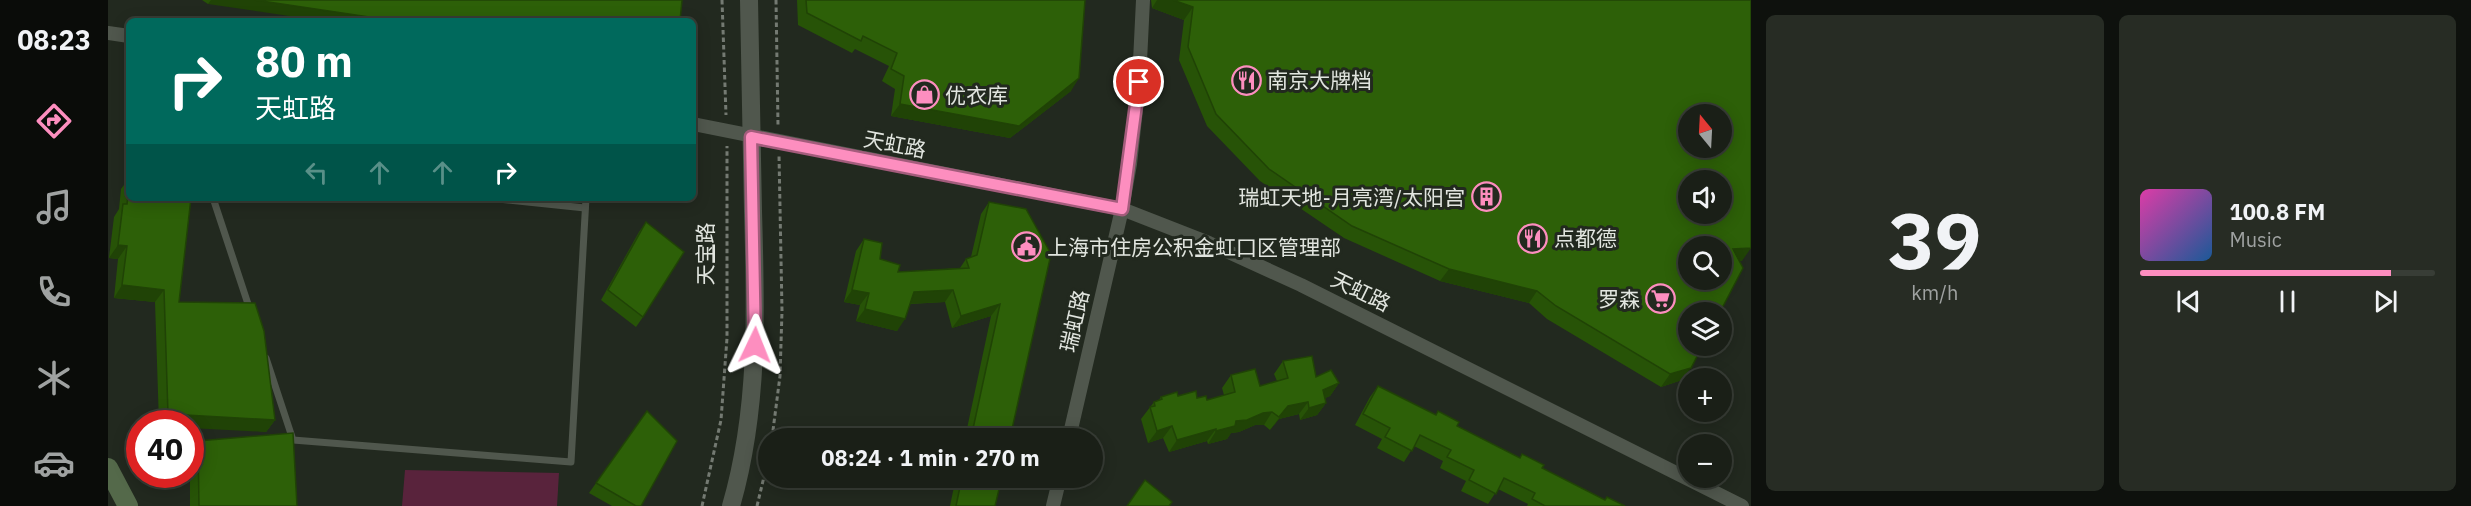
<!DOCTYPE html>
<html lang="en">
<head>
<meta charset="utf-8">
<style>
  body { margin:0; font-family:"IBM Plex Sans","Noto Sans SC",sans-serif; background:#272c24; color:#f1f3f6; height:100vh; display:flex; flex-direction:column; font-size:22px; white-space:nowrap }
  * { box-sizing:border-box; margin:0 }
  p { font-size:20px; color:#9fa2a1 }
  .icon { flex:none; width:33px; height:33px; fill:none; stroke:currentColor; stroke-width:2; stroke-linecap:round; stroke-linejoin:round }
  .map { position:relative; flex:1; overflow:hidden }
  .drawer { display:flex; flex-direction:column; gap:15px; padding:15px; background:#0e110d; width:720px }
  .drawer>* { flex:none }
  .banner { position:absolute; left:18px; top:18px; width:570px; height:183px; border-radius:9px; box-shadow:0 3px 15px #0003,0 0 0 2px #383d36; background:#00695c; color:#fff; overflow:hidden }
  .needle { width:39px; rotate:342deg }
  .tools { position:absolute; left:1570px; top:104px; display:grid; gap:12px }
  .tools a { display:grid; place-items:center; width:54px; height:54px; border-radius:50%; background:#1a1f17; box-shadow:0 3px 15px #0003,0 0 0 2px #383d36; font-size:30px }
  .speed { position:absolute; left:18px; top:410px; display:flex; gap:12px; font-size:30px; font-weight:700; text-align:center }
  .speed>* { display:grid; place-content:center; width:78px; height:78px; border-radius:50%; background:#1a1f17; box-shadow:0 3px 15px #0003,0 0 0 2px #383d36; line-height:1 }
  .speed .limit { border:9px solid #d22; background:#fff; color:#111 }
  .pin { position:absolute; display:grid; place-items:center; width:51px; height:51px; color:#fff; margin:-26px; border:3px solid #fff; border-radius:50%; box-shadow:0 2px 6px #0007 }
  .me { position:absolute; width:66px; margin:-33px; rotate:2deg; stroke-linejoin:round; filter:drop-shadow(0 0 4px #0008) }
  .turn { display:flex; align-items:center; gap:21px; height:126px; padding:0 30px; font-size:27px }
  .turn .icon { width:78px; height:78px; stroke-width:2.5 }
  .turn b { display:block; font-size:42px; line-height:51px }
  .lanes { display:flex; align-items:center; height:57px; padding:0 30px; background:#0003; justify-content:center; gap:30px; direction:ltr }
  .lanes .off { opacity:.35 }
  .drawer .widget { flex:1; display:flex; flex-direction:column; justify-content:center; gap:9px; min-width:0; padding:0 21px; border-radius:9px; background:#272c24 }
  .drawer .dial { align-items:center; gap:0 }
  .dial b { font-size:78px; line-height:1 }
  .song { display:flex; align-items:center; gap:18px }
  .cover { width:72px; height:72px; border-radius:9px; background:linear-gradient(135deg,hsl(320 70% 55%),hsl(210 70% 35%)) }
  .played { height:6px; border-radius:3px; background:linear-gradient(90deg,#fd8ebf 85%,#383d36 85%) }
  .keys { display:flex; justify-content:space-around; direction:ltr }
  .drawer .tiles { flex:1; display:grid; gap:15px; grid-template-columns:repeat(2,1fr) }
  .trip { position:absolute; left:650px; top:428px; width:345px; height:60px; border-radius:30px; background:#1a1f17; box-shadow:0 3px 15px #0003,0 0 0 2px #383d36; font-weight:700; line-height:60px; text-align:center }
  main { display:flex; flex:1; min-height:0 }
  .dock { display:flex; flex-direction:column; width:108px; justify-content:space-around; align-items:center; background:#0a0c09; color:#9fa2a1 }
  .dock .icon { width:42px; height:42px }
  .dock .active { color:#fd8ebf }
  .dock b { font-size:27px; color:#f1f3f6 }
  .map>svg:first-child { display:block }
  .green { fill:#59233c }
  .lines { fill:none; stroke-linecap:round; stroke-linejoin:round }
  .path { stroke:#747a72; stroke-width:3; stroke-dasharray:4.5 3; stroke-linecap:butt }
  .service { stroke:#50574d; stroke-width:7 }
  .minor { stroke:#50574d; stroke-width:14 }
  .tertiary { stroke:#50574d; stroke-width:18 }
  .secondary { stroke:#54694a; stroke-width:20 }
  .wall { fill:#275307 }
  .shaded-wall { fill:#204306 }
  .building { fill:#2d6008; stroke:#204306; stroke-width:1.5; fill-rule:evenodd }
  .route-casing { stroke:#a45c7c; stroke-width:15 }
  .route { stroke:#fd8ebf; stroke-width:10 }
  .labels { text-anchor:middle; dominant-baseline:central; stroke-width:6; stroke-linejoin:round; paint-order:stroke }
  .poi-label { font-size:21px; fill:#e1e5df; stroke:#22291f; text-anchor:start }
  .street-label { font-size:21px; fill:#e1e5df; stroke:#22291f }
</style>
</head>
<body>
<main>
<nav class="dock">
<b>08:23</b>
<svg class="icon active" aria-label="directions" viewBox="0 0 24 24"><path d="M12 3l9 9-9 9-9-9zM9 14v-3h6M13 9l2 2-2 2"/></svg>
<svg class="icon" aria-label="music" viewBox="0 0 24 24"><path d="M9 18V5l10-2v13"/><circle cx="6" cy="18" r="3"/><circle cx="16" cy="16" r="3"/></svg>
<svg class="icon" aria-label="phone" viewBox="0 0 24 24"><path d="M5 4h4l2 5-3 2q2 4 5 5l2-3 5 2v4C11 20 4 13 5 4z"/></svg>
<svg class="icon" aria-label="climate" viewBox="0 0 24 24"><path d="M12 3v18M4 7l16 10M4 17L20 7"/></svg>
<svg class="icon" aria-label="car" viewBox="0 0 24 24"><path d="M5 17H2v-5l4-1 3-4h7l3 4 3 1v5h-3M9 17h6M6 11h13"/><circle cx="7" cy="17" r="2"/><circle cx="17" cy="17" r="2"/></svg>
</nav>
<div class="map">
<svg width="1643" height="506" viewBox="0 0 1643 506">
  <rect width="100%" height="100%" fill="#22291f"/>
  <path class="green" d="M 297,470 L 451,473 L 449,506 L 294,506 Z"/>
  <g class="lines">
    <g class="path">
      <path d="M 614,0 L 618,115"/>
      <path d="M 668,0 L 670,125"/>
      <path d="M 664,438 L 672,376 L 674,311 L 671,155"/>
      <path d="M 594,506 L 613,420 L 619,338 L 619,146"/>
      <path d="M 649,506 L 660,460"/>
    </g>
    <g class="service">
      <path d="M 105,198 L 142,310"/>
      <path d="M 381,198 L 477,208"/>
      <path d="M 158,358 L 185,440 L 463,462 L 478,198"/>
    </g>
    <g class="minor">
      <path d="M 0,33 L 21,36"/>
      <path d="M 585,124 L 1014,209 L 1101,243 L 1193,285 L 1634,506"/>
      <path d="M 961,438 L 1014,209 L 1022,164 L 1031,82 L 1035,0"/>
      <path d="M 945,506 L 952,477"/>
    </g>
    <path class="tertiary" d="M 623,506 C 651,410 648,310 645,211 C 643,140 642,70 641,0"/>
    <path class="secondary" d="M 0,468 L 20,506"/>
  </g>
  <g class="wall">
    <path d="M 94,0 L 574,0 L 100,4 Z"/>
    <path d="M 689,0 L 977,0 L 963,91 L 902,138 L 783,116 L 787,89 L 774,81 L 781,66 L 747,49 L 744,53 L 690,25 Z"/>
    <path d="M 1043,0 L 1643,0 L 1634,261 L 1631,261 L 1574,380 L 1553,387 L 1439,319 L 1421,303 L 1332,281 L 1236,238 L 1152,181 L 1099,126 L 1071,60 L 1076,20 L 1044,8 Z"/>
    <path d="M 21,178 L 21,198 L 71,302 L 167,420 L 158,432 L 82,423 L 51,423 L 47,302 L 6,298 L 10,259 L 1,258 L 6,217 L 11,209 L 13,189 Z"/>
    <path d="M 881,202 L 918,209 L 902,438 L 857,438 L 883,316 L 844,328 L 837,302 L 802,304 L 789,331 L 748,321 L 752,305 L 736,302 L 748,251 L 756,239 L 772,259 L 790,272 L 852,268 L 858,259 L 863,257 L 873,214 Z"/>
    <path d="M 538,222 L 535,317 L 528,327 L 493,300 L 531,232 Z"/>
    <path d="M 1175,361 L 1208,377 L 1231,383 L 1222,396 L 1217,398 L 1218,403 L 1209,415 L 1192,420 L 1191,414 L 1171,419 L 1162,430 L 1156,425 L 1147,425 L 1131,432 L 1123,433 L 1119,439 L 1100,444 L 1099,441 L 1061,452 L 1055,438 L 1040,443 L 1033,419 L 1046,402 L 1050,401 L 1053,397 L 1070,396 L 1089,398 L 1099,400 L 1116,395 L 1114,388 L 1123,375 L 1152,386 L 1169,381 L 1166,374 Z"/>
    <path d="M 1270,386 L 1412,458 L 1414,454 L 1434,468 L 1497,500 L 1517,506 L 1419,506 L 1420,504 L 1390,489 L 1380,504 L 1353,491 L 1358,481 L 1332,468 L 1335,461 L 1306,446 L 1296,462 L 1269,448 L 1274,439 L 1247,425 L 1262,397 Z"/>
    <path d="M 539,411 L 533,506 L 504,506 L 481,493 Z"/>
    <path d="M 90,441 L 189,506 L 82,506 L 82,452 Z"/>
    <path d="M 848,477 L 894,477 L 887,506 L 842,506 Z"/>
  </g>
  <g class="shaded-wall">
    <path d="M 103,0 L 147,0 L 288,21 L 215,21 L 100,4 Z"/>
    <path d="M 1049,0 L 1065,0 L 1085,7 L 1076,20 L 1044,8 Z"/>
    <path d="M 971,78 L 963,91 L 902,138 L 783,116 L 792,104 Z"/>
    <path d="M 10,245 L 19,246 L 10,259 L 1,258 Z"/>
    <path d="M 1643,248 L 1634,261 L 1616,261 L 1625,249 Z"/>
    <path d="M 1341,269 L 1429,291 L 1421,303 L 1332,281 Z"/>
    <path d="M 14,285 L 56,290 L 47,302 L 6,298 Z"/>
    <path d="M 744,290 L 761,293 L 752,305 L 736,302 Z"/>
    <path d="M 845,290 L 837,302 L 797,304 L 806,292 Z"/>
    <path d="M 892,304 L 883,316 L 844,328 L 853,316 Z"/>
    <path d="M 757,309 L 797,319 L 789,331 L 748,321 Z"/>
    <path d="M 1583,368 L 1574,380 L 1553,387 L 1562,374 Z"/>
    <path d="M 1231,383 L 1222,396 L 1207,403 L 1215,390 Z"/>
    <path d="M 1200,402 L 1191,414 L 1171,419 L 1162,430 L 1180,406 Z"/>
    <path d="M 1218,403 L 1209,415 L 1192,420 L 1201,408 Z"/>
    <path d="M 1164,412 L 1156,425 L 1147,425 L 1131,432 L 1123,433 L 1119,439 L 1100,444 L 1108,431 L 1128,421 L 1155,413 Z"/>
    <path d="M 60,414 L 167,420 L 158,432 L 82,428 L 82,423 L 54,423 Z"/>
    <path d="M 1064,426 L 1055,438 L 1040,443 L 1049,431 Z"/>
    <path d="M 1108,429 L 1099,441 L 1061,452 L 1069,440 Z"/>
  </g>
  <g class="building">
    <path d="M 147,0 L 574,0 L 572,21 L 288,21 Z"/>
    <path d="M 698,0 L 977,0 L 971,78 L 911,126 L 792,104 L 796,76 L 783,69 L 789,53 L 755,36 L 753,41 L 699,13 Z"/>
    <path d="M 1065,0 L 1643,0 L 1643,248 L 1625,249 L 1635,268 L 1612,312 L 1581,312 L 1581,345 L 1595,345 L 1583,368 L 1562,374 L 1448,306 L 1429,291 L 1341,269 L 1244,226 L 1161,169 L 1108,114 L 1080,47 L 1085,7 ZM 1581,114 L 1614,114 L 1614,147 L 1581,147 ZM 1581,180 L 1614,180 L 1614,213 L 1581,213 ZM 1581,246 L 1614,246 L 1614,279 L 1581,279 Z"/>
    <path d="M 21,187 L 21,198 L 83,198 L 71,302 L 147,303 L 156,331 L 167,420 L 60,414 L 56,290 L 14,285 L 19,246 L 10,245 L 15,204 L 19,204 Z"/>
    <path d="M 881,202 L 918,209 L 943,254 L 902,438 L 863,438 L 892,304 L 853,316 L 845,290 L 806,292 L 797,319 L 757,309 L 761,293 L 744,290 L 756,239 L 774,243 L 772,259 L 792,265 L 790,272 L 861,268 L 858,259 L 869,255 Z"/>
    <path d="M 538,222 L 576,252 L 535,317 L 500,290 Z"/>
    <path d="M 1204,356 L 1208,377 L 1223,370 L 1231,383 L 1215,390 L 1218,403 L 1201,408 L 1200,402 L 1180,406 L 1171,417 L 1164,412 L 1155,413 L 1139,420 L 1128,421 L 1127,426 L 1108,431 L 1108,429 L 1069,440 L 1064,426 L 1049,431 L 1042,407 L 1047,406 L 1046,402 L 1054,399 L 1053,397 L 1069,392 L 1070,396 L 1088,391 L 1089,398 L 1098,396 L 1099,400 L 1127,392 L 1123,375 L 1147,369 L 1152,386 L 1180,378 L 1175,361 Z"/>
    <path d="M 1270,386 L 1328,415 L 1330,411 L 1351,422 L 1349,426 L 1412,458 L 1414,454 L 1436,465 L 1434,468 L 1497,500 L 1499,497 L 1517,506 L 1437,506 L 1424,499 L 1427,493 L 1396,478 L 1388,494 L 1361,480 L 1366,470 L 1339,457 L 1343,450 L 1312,435 L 1304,451 L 1277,437 L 1282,428 L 1255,414 Z"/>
    <path d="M 539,411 L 569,441 L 533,506 L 528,506 L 488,483 Z"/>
    <path d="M 185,433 L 189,506 L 91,506 L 90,441 Z"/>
    <path d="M 854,477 L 894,477 L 887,506 L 848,506 Z"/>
    <path d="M 1037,480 L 1064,502 L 1061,506 L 1019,506 Z"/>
  </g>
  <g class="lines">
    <defs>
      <path id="route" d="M 647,345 L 643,137 L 1014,209 L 1031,82"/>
    </defs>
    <use href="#route" class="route-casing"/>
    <use href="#route" class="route"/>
  </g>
  <defs>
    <symbol id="restaurant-ring" viewBox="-11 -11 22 22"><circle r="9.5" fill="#22291f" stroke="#fd8ebf" stroke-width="1.5"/><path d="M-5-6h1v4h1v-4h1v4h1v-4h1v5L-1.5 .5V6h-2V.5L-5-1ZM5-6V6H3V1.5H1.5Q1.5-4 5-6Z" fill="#fd8ebf"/></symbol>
    <symbol id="shop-ring" viewBox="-11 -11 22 22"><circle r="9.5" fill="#22291f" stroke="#fd8ebf" stroke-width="1.5"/><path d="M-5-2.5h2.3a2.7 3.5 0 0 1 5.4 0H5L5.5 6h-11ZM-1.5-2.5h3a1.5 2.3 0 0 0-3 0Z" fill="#fd8ebf"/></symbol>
    <symbol id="building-ring" viewBox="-11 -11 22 22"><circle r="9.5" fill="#22291f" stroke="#fd8ebf" stroke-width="1.5"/><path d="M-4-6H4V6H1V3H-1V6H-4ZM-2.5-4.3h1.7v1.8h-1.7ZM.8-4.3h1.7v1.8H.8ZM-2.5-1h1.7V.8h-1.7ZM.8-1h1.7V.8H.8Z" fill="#fd8ebf"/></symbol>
    <symbol id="civic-ring" viewBox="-11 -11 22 22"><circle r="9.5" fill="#22291f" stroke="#fd8ebf" stroke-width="1.5"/><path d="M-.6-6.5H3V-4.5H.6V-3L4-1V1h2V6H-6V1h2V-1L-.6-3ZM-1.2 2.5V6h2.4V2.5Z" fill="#fd8ebf"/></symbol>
    <symbol id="supermarket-ring" viewBox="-11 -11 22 22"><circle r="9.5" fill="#22291f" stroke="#fd8ebf" stroke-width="1.5"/><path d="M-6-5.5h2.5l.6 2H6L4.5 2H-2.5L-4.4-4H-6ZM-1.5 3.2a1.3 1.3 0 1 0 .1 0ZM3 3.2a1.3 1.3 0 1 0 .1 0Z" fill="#fd8ebf"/></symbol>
  </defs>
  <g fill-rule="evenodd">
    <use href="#restaurant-ring" x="1122" y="64" width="33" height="33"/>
    <use href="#shop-ring" x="800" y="78" width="33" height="33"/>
    <use href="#building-ring" x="1362" y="180" width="33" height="33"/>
    <use href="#restaurant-ring" x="1408" y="222" width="33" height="33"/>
    <use href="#civic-ring" x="902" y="230" width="33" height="33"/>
    <use href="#supermarket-ring" x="1536" y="282" width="33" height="33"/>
  </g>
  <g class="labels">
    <g class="poi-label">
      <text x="1159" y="80">南京大牌档</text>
      <text x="837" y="95">优衣库</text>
      <text x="1357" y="197" text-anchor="end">瑞虹天地-月亮湾/太阳宫</text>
      <text x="1446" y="238">点都德</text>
      <text x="939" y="247">上海市住房公积金虹口区管理部</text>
      <text x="1532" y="299" text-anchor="end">罗森</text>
    </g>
    <g class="street-label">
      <text transform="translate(787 144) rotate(11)">天虹路</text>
      <text transform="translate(597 254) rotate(-90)">天宝路</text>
      <text transform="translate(1253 291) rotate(26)">天虹路</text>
      <text transform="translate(966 321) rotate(-77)">瑞虹路</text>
    </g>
  </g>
</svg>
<div class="tools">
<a><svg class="needle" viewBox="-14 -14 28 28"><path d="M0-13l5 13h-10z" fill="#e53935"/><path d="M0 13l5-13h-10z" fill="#9fa2a1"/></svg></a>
<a><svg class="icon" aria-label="sound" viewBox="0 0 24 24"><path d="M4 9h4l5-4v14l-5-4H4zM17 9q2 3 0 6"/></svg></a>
<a><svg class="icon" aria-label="search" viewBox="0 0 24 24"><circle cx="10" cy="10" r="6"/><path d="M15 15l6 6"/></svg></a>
<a><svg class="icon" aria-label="layers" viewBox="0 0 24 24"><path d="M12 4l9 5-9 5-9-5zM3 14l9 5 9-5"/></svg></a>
<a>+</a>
<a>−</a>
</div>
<div class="speed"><div class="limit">40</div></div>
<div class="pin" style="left:1031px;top:82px;background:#d93025"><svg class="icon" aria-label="arrive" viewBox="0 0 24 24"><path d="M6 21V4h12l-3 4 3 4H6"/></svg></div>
<svg class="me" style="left:647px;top:345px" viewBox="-20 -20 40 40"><path d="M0-17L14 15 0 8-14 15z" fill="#fd8ebf" stroke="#fff" stroke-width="4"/></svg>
<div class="trip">08:24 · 1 min · 270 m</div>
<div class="banner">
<div class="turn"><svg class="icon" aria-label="right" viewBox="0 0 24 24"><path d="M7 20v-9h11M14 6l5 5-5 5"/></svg><div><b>80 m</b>天虹路</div></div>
<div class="lanes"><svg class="icon off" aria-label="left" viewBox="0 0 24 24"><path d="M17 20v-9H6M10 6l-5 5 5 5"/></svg><svg class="icon off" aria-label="ahead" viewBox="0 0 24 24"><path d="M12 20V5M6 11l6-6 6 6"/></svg><svg class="icon off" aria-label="ahead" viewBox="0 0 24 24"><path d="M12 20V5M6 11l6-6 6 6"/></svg><svg class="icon" aria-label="right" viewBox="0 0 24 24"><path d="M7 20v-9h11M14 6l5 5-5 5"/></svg></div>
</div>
</div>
<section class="drawer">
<div class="tiles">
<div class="widget dial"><b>39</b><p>km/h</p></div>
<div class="widget">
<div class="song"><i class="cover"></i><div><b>100.8 FM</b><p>Music</p></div></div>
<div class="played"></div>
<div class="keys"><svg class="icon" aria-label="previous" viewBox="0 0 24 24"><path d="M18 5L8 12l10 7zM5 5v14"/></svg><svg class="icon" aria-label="pause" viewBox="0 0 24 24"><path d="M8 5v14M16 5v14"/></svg><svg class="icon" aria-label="next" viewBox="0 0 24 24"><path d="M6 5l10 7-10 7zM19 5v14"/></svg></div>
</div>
</div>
</section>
</main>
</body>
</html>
